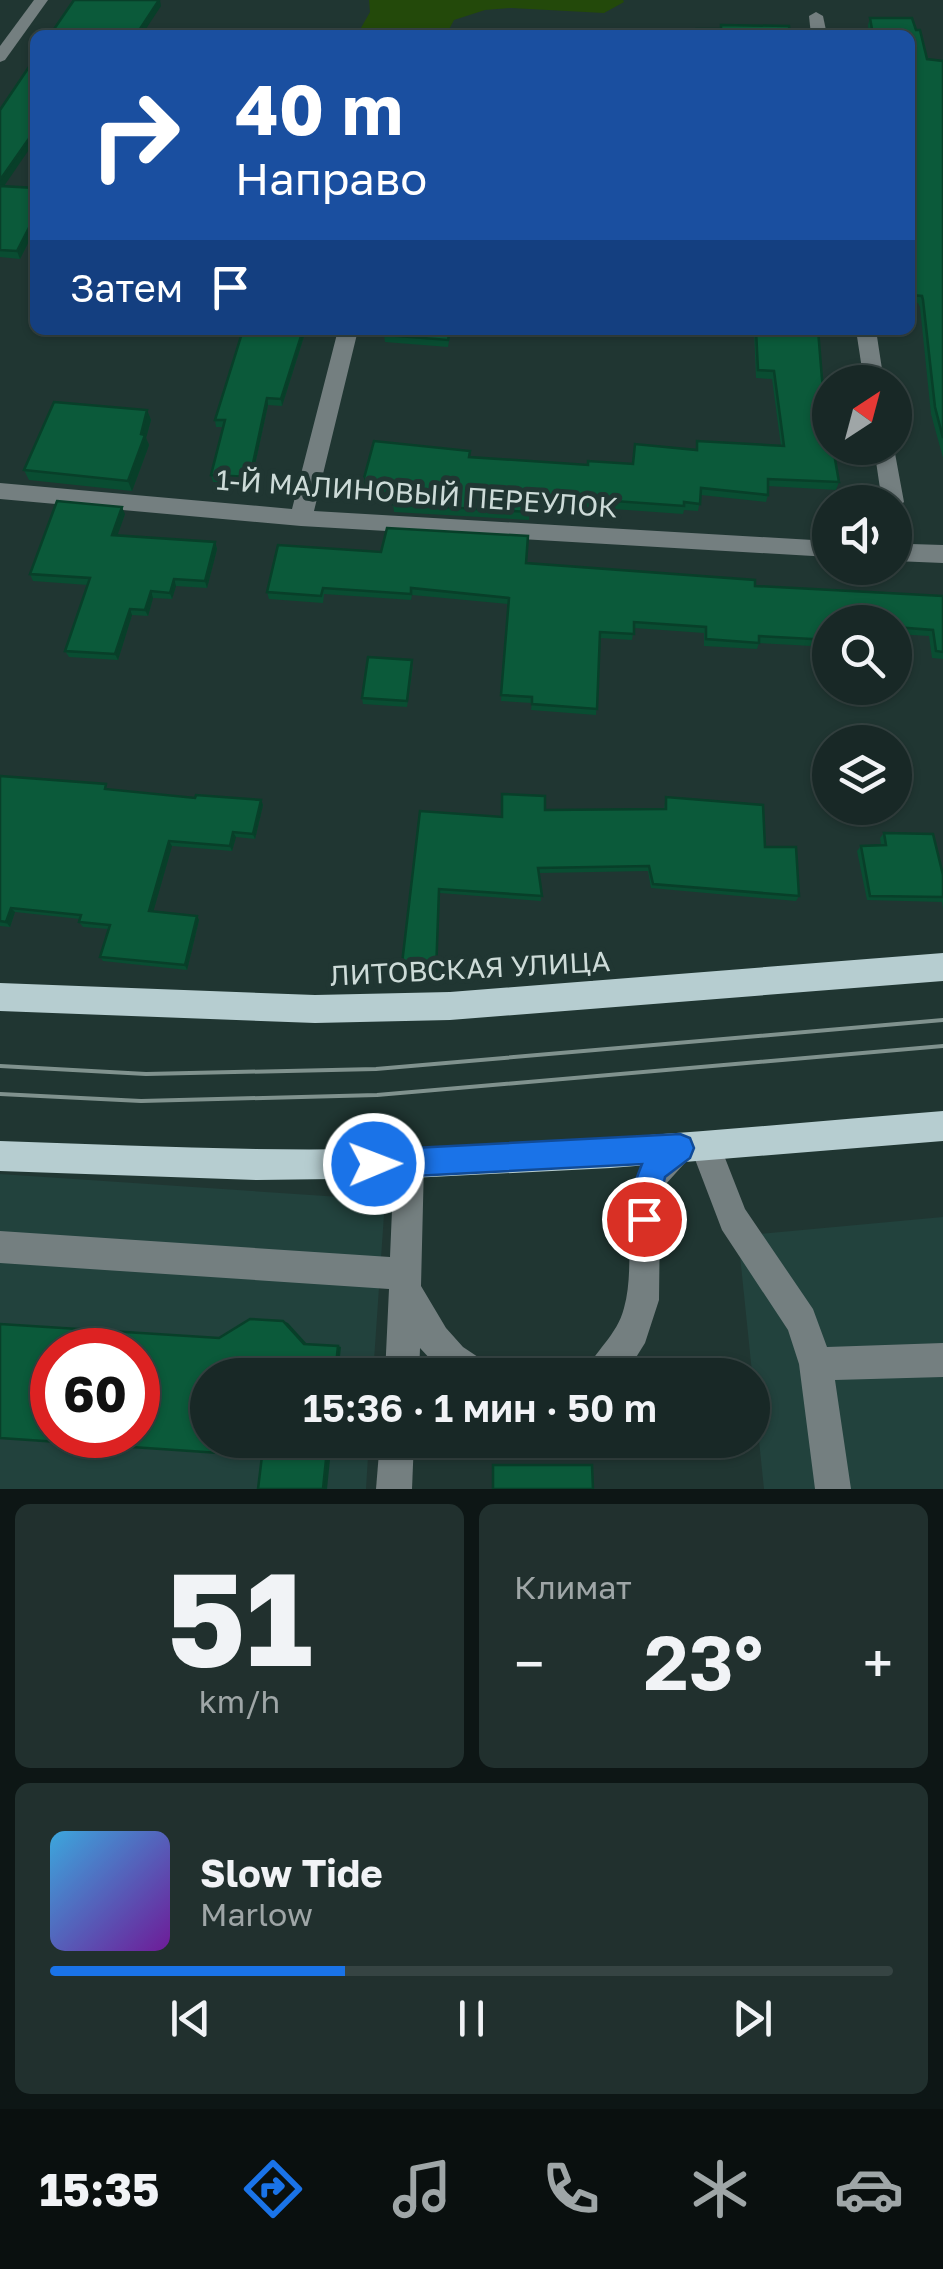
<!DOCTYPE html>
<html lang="ru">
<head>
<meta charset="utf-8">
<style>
  body { margin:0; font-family:"Golos Text",sans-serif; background:#21302e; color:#f1f3f6; height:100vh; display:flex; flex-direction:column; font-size:38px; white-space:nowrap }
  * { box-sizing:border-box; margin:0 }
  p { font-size:32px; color:#9fa6a7 }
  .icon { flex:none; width:55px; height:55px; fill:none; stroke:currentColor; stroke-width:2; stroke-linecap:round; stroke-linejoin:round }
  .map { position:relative; height:1489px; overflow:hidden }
  .details { display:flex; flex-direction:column; gap:15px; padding:15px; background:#0d1615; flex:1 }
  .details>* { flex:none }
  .top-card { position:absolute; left:30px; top:30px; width:885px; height:305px; border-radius:15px; box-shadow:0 2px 8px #0004,0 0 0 2px #364443; background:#1a4fa0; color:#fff; overflow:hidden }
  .needle { width:65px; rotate:36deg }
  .controls { position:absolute; left:812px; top:365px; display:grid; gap:20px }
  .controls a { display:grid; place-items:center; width:100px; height:100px; border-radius:50%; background:#182826; box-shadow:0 2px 8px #0004,0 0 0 2px #364443; font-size:50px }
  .speed { position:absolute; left:30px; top:1328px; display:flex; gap:20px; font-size:50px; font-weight:700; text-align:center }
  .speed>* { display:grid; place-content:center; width:130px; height:130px; border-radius:50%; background:#182826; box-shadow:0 2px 8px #0004,0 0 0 2px #364443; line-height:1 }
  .speed .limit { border:15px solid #d22; background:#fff; color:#111 }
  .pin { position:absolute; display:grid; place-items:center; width:85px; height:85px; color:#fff; margin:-42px; border:5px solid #fff; border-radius:50%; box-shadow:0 2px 10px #0007 }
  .me { position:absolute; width:110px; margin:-55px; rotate:89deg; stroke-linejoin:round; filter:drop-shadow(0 0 8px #0008) }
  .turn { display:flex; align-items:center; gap:35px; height:210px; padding:0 40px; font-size:45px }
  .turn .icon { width:130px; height:130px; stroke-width:2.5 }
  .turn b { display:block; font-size:70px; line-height:85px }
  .then { display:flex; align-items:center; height:95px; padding:0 40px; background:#0003; gap:20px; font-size:38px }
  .big { font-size:75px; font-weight:600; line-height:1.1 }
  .details .card { flex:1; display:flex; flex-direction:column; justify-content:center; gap:15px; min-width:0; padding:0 35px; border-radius:15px; background:#21302e }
  .details .dial { align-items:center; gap:0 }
  .dial b { font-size:130px; line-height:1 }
  .song { display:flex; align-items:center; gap:30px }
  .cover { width:120px; height:120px; border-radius:15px; background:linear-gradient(135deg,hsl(200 70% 55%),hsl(280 70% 35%)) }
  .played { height:10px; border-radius:5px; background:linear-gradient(90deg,#1a73e8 35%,#364443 35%) }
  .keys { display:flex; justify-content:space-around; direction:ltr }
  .heat { display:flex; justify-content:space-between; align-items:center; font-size:55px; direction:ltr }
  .details .tiles { flex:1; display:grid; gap:15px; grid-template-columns:1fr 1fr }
  .card:last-child { grid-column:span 2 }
  .trip { position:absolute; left:190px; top:1358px; width:580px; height:100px; border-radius:50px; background:#182826; box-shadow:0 2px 8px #0004,0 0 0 2px #364443; font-weight:600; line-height:100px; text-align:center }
  .menu { display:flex; height:160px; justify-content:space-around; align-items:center; background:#0a100f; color:#9fa6a7 }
  .menu .icon { width:70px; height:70px }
  .menu .on { color:#1a73e8 }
  .menu b { font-size:45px; color:#f1f3f6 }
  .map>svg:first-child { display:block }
  .built { fill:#22423d; fill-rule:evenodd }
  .green { fill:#23490a }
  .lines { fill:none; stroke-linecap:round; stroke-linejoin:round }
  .minor { fill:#747f80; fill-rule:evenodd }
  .major { fill:#b6cdd0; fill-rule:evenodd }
  .tram { stroke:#80928e; stroke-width:4 }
  .wall { fill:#094d32 }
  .shaded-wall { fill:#083f29 }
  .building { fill:#0b5a3a; stroke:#083f29; stroke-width:2.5; fill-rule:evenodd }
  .route { fill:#1a73e8; stroke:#114b97; stroke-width:2.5 }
  .labels { text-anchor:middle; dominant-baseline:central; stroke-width:10; stroke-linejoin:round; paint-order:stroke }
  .street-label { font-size:28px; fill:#cddbd8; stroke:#203632 }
</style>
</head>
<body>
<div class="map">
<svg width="943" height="1489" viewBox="0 0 943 1489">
  <rect width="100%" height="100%" fill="#203632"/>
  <g class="built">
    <path d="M 0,1174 L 385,1200 L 373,1375 L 208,1375 L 208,1440 L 369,1440 L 366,1489 L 0,1489 ZM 52,1350 L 138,1350 L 138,1435 L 52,1435 Z"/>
    <path d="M 943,1217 L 943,1489 L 764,1489 L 738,1236 Z"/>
  </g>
  <path class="green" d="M 369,0 L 623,0 L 624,2 L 604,13 L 511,8 L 485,10 L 454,20 L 446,35 L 357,35 L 370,12 Z"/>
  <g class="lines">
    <g class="minor">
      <path d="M 34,0 L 48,0 L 5,60 L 0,62 L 0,46 Z"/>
      <path d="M 816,12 L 823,16 L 827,35 L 811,35 L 809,16 Z"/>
      <path d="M 338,330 L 358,330 L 314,511 L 830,541 L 830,557 L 301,526 L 0,499 L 0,483 L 292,509 Z"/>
      <path d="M 856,330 L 876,330 L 884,382 L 864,382 Z"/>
      <path d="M 874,448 L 894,448 L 904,502 L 896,509 L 906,517 L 911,544 L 943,545 L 943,563 L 895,561 L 895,502 L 882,502 Z"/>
      <path d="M 705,1131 L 716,1135 L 745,1209 L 813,1309 L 827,1347 L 943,1343 L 943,1377 L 835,1380 L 851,1489 L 815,1489 L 799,1364 L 788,1330 L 722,1230 L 693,1154 L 665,1185 L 660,1216 L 659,1300 L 645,1343 L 625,1375 L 584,1375 C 594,1351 617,1336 624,1308 C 641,1248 605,1164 680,1133 L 692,1140 Z"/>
      <path d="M 409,1148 L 420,1152 L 424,1163 L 421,1286 L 446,1328 L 463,1347 L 487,1363 L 492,1375 L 445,1375 L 420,1348 L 419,1375 L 385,1375 L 389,1289 L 0,1263 L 0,1231 L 390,1257 L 394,1163 L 398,1152 Z"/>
      <path d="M 380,1440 L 414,1440 L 412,1489 L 376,1489 Z"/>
    </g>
    <g class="major">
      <path d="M 943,953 L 943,981 L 450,1020 L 315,1023 L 0,1011 L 0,983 L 315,995 L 450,992 Z"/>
      <path d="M 943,1111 L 943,1141 L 611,1168 L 411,1178 L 257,1180 L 0,1171 L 0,1141 C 119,1145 239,1151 358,1149 C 553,1146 748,1127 943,1111 Z"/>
    </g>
    <g class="tram">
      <path d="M 0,1066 L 146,1074 L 376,1069 L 943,1020"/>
      <path d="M 0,1094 L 141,1101 L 377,1095 L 943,1046"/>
    </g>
  </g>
  <g class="wall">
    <path d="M 870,18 L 912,18 L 916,30 L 920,30 L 927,59 L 943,60 L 943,458 L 931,414 L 920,307 L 918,303 L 910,302 L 910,35 L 869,35 L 868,25 Z"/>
    <path d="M 0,110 L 4,186 L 35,188 L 35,229 L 20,259 L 0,257 Z"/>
    <path d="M 243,330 L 306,330 L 282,406 L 268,405 L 251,483 L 213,482 L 211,475 L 223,427 L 216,427 L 215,420 Z"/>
    <path d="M 451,330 L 448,347 L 385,342 L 384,335 Z"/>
    <path d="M 754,330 L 818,330 L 822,379 L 839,482 L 836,490 L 768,486 L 768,495 L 766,502 L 701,495 L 698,511 L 684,510 L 683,514 L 530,503 L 529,520 L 394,512 L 393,504 L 396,493 L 364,490 L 363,482 L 470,451 L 470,457 L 588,465 L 632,464 L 635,444 L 696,449 L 697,441 L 781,446 L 772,379 L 756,378 Z"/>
    <path d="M 147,410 L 151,420 L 146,438 L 149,445 L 132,491 L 29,480 L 24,470 Z"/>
    <path d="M 125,514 L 117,536 L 215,542 L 217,549 L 207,588 L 176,586 L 172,599 L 153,598 L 148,616 L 132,615 L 118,660 L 69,657 L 65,651 L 88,585 L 33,581 L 30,574 Z"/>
    <path d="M 526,563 L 755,586 L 943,596 L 943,659 L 932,658 L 929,636 L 895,634 L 895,622 L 830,622 L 830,647 L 759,643 L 757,649 L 704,646 L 704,633 L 634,628 L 632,640 L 600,638 L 596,715 L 531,710 L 532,703 L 501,701 L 508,604 L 412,595 L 411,600 L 324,594 L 323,603 L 269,599 L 267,592 Z"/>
    <path d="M 413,666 L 407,707 L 363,704 L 362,698 Z"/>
    <path d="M 0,776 L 110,790 L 195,798 L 261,800 L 263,805 L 255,839 L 236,837 L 232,851 L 172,846 L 153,912 L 197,916 L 199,920 L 187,970 L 103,961 L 100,957 L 108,929 L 83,927 L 79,922 L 80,919 L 15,912 L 10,927 L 0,926 Z"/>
    <path d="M 666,797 L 765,847 L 799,896 L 796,901 L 651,888 L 648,871 L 539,873 L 541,901 L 440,893 L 436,978 L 402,976 L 420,811 L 502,817 L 545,810 L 664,809 Z"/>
    <path d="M 884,833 L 943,875 L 943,909 L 942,902 L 867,900 L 857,851 L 861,846 L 881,845 L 880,838 Z"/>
  </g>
  <g class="shaded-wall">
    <path d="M 160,0 L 161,6 L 142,35 L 136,35 Z"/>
    <path d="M 35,130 L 35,141 L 0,192 L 0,180 Z"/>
    <path d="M 35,216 L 35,229 L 20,259 L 17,251 Z"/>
    <path d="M 303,330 L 306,330 L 282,406 L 281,399 Z"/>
    <path d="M 267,398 L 268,405 L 251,483 L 250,477 Z"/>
    <path d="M 147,410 L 151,420 L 146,438 L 149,445 L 132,491 L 128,481 Z"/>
    <path d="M 122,507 L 125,514 L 115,542 L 112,535 Z"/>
    <path d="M 215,542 L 217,549 L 207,588 L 205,581 Z"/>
    <path d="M 174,579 L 176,586 L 172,599 L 170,593 Z"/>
    <path d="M 151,591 L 153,598 L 148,616 L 145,610 Z"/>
    <path d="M 130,609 L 132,615 L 118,660 L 115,654 Z"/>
    <path d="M 261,800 L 263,805 L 255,839 L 253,834 Z"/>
    <path d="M 233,832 L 236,837 L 232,851 L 230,846 Z"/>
    <path d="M 169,841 L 172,846 L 152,916 L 149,911 Z"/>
    <path d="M 11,908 L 15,912 L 10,927 L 6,922 Z"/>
    <path d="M 197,916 L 199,920 L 187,970 L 185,965 Z"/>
    <path d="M 283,1321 L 288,1323 L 308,1345 L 304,1344 Z"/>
    <path d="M 338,1346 L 341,1347 L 338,1375 L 335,1375 Z"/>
    <path d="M 328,1440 L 332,1440 L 327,1489 L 323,1489 Z"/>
  </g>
  <g class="building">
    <path d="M 74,0 L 159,0 L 136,35 L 50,35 Z"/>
    <path d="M 870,18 L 912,18 L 916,30 L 920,30 L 927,59 L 943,61 L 943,438 L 935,407 L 923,300 L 922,296 L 911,295 L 910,35 L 873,35 Z"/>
    <path d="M 721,25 L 789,26 L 790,35 L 699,35 L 697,29 L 721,29 Z"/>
    <path d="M 35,58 L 35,130 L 0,180 L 0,110 Z"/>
    <path d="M 0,186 L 35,188 L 35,216 L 17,251 L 0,250 Z"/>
    <path d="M 243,330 L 303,330 L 281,399 L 267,398 L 250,477 L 211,475 L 225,420 L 215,420 Z"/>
    <path d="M 386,330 L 450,330 L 448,340 L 384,335 Z"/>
    <path d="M 756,330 L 818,330 L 822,379 L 830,427 L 830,448 L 833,448 L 839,482 L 768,479 L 768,495 L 701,488 L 700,504 L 684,502 L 684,506 L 531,495 L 529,512 L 393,504 L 398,486 L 363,482 L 374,441 L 470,451 L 469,457 L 588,465 L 588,461 L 633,464 L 635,444 L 697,450 L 697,441 L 784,446 L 774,371 L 758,370 Z"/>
    <path d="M 54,402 L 147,410 L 141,434 L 145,435 L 128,481 L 24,470 Z"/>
    <path d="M 57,501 L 122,507 L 112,535 L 215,542 L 205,581 L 174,579 L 170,593 L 151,591 L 145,610 L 130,609 L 115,654 L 65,651 L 90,578 L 30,574 Z"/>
    <path d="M 387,528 L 528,536 L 526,563 L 755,580 L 755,586 L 943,596 L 943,652 L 936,651 L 933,630 L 895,627 L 895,622 L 830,622 L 830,640 L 759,636 L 759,643 L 706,639 L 706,627 L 634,622 L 634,634 L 600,632 L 597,709 L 532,704 L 532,697 L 501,695 L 509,598 L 411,588 L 411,594 L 323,588 L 321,596 L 267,592 L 278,545 L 381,552 Z"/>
    <path d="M 368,657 L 412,660 L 407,701 L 362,698 Z"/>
    <path d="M 0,776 L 106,784 L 105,789 L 195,798 L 196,795 L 261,800 L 253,834 L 233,832 L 230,846 L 169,841 L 149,911 L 197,916 L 185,965 L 100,957 L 110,925 L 79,922 L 81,915 L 11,908 L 6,922 L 0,921 Z"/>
    <path d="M 502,794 L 545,796 L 545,810 L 666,809 L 666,797 L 763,805 L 765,847 L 796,847 L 799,896 L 653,884 L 649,866 L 538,868 L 542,896 L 439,889 L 436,973 L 401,972 L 420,811 L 502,817 Z"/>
    <path d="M 884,833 L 933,834 L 943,875 L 943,897 L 870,896 L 861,846 L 886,845 Z"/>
    <path d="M 250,1319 L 283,1321 L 304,1344 L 338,1346 L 335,1375 L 208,1375 L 208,1440 L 328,1440 L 323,1489 L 258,1489 L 262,1456 L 0,1438 L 0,1324 L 219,1338 ZM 52,1350 L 138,1350 L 138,1435 L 52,1435 Z"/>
    <path d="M 493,1465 L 592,1465 L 593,1489 L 493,1489 Z"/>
  </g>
  <path class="route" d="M 680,1134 L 690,1138 L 694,1148 L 690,1158 L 665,1177 L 654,1229 L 644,1233 L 634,1229 C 625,1208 634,1184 642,1164 L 374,1178 L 364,1174 L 360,1164 L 364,1154 L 374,1150 Z"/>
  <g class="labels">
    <g class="street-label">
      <text transform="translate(417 493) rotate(4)">1-Й МАЛИНОВЫЙ ПЕРЕУЛОК</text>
      <text transform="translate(470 968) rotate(-3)">ЛИТОВСКАЯ УЛИЦА</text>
    </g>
  </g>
</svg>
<div class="controls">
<a><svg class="needle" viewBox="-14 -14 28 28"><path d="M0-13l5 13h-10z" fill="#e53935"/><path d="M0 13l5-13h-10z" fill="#9fa6a7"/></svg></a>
<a><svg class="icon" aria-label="sound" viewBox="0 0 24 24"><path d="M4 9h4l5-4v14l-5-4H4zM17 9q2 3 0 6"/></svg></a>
<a><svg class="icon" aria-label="search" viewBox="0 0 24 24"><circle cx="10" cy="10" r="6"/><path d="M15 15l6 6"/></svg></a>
<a><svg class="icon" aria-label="layers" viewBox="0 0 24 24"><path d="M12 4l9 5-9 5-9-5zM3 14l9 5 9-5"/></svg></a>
</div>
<div class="speed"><div class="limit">60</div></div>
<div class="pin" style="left:644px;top:1219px;background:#d93025"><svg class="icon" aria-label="arrive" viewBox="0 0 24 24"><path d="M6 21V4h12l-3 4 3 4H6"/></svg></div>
<svg class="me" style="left:374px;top:1164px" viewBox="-20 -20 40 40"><circle r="17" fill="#1a73e8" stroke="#fff" stroke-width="3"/><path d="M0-11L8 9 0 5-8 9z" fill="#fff"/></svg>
<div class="trip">15:36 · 1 мин · 50 m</div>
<div class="top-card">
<div class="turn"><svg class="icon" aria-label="right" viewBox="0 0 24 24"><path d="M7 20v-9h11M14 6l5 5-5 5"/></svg><div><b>40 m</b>Направо</div></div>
<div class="then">Затем<svg class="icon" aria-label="arrive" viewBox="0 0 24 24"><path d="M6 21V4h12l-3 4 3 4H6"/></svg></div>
</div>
</div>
<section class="details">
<div class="tiles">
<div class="card dial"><b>51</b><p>km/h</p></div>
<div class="card"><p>Климат</p>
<div class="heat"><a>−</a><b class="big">23°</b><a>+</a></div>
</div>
<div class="card">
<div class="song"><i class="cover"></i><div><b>Slow Tide</b><p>Marlow</p></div></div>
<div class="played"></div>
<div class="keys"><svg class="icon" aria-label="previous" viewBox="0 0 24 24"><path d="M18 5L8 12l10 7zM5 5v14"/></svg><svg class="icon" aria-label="pause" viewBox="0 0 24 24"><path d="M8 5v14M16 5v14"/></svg><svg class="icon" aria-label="next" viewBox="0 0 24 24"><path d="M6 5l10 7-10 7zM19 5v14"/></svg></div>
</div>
</div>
</section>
<nav class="menu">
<b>15:35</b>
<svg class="icon on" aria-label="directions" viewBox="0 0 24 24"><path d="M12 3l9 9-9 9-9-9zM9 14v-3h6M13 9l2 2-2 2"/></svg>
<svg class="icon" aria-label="music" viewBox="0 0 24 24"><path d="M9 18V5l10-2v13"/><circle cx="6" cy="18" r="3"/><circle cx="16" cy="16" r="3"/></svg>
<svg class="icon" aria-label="phone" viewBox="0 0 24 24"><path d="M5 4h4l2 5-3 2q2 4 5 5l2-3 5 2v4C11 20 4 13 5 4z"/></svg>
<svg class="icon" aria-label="climate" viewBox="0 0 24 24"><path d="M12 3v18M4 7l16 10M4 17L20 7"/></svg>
<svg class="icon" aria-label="car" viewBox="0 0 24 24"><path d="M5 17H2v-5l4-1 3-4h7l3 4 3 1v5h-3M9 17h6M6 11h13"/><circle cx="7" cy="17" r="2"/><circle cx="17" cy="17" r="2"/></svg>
</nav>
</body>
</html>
